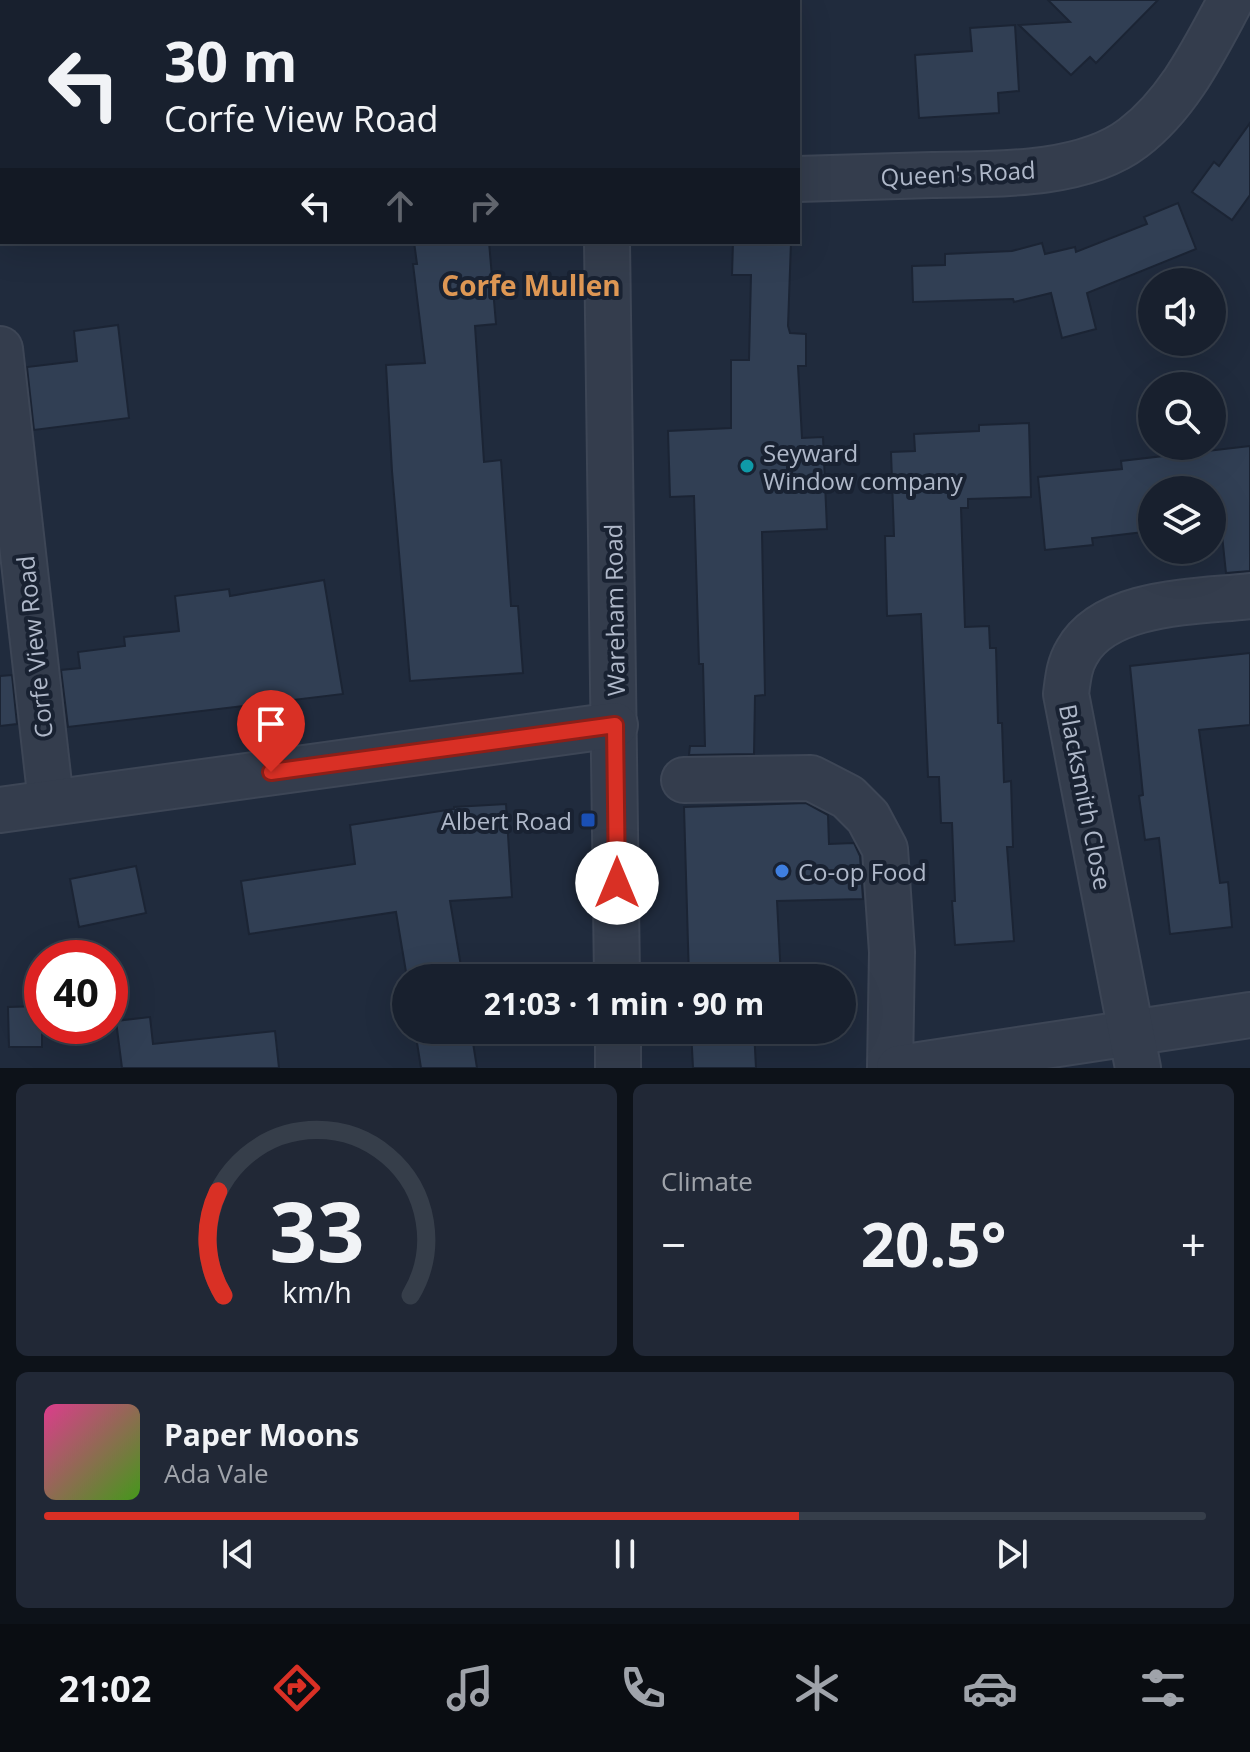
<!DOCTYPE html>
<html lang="en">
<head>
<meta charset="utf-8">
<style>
  body { margin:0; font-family:"Open Sans",sans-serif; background:#212836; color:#f1f3f6; height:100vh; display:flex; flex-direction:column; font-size:30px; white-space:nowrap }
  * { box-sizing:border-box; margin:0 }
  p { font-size:26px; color:#9fa3aa }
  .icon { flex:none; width:44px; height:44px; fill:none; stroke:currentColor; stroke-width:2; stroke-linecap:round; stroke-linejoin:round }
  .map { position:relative; height:1068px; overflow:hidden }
  .sheet { display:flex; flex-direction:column; gap:16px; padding:16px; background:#0d1219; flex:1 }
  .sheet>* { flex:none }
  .guide { position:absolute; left:0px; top:0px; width:800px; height:244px; box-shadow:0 8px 32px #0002,0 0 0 2px #363e4a; background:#18202e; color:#f1f3f6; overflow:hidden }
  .fabs { position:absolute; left:1138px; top:268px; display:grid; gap:16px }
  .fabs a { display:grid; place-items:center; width:88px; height:88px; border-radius:50%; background:#18202e; box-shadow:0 8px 32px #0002,0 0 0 2px #363e4a; font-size:40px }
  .speed { position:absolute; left:24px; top:940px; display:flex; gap:16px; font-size:40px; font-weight:700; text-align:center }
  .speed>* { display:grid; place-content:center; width:104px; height:104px; border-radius:50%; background:#18202e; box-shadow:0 8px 32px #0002,0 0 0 2px #363e4a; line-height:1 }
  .speed .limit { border:12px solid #d22; background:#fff; color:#111 }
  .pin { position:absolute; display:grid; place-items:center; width:68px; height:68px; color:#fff; margin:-82px -34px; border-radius:50% 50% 50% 0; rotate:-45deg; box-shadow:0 0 8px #0007 }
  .pin .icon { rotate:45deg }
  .me { position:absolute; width:88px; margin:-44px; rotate:0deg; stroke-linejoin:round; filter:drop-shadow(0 0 6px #0008) }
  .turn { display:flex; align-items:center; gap:28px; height:168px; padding:0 32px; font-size:36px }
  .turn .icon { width:104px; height:104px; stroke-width:2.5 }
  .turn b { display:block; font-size:56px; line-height:68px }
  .lanes { display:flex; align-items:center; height:76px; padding:0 32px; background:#0003; justify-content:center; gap:40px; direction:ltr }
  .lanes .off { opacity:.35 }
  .big { font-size:60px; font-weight:700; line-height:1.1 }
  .sheet .card { flex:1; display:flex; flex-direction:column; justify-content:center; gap:12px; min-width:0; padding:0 28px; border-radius:12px; background:#212836 }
  .sheet .dial { align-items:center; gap:0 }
  .dial svg { height:208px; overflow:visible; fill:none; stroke:#363e4a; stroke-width:7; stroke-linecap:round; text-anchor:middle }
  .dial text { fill:#f1f3f6; stroke:none }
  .song { display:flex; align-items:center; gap:24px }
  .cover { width:96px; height:96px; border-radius:12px; background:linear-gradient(135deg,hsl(330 70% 55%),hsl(100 70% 35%)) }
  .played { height:8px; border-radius:4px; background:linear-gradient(90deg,#d93025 65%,#363e4a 65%) }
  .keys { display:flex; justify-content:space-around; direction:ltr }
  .heat { display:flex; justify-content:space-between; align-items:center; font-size:44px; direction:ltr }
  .sheet .tiles { flex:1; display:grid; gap:16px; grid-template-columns:1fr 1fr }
  .card:last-child { grid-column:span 2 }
  .trip { position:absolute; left:392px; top:964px; width:464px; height:80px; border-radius:40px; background:#18202e; box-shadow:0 8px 32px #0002,0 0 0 2px #363e4a; font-weight:700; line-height:80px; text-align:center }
  .tabs { display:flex; height:128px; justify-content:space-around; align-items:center; background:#0a0d12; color:#9fa3aa }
  .tabs .icon { width:56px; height:56px }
  .tabs .current { color:#d93025 }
  .tabs b { font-size:36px; color:#f1f3f6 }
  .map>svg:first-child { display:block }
  .building { fill:#313f54; stroke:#1b2434; stroke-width:2 }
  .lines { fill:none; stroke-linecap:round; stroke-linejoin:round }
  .minor-casing { stroke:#3d4656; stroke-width:48 }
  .minor { stroke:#343d4d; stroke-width:44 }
  .route-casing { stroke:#8d1f18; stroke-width:20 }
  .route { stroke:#d93025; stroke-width:14 }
  .culture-dot { fill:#0f9aa8; stroke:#192232; stroke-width:3 }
  .transit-dot { fill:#1a4fb4; stroke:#192232; stroke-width:3 }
  .shop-dot { fill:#3f7fe0; stroke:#192232; stroke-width:3 }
  .labels { text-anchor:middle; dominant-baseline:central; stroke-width:8; stroke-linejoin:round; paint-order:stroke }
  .street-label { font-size:24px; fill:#afb8c9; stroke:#192232 }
  .poi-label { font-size:24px; fill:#afb8c9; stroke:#192232; text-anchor:start }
  .quarter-label { font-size:28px; font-weight:bold; fill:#de9754; stroke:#192232 }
</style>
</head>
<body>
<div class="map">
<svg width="1250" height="1068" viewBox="0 0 1250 1068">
  <rect width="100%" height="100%" fill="#202b3d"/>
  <g class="building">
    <path d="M 1048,0 L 1158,0 L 1096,63 L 1090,57 L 1071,75 L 1019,25 L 1070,22 Z"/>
    <path d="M 1015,25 L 1019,91 L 998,93 L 999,113 L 919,118 L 915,55 L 972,51 L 970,28 Z"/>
    <path d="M 1250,123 L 1250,195 L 1232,220 L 1192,192 L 1214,162 L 1219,166 Z"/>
    <path d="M 1178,203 L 1196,249 L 1087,293 L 1096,329 L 1062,338 L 1051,293 L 1014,302 L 1013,299 L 913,302 L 912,266 L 945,265 L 945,254 L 1012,251 L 1042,243 L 1045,254 L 1075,247 L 1076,252 L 1147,224 L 1144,217 Z"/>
    <path d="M 414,242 L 489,242 L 496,324 L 475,326 L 484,462 L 501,460 L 511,606 L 518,606 L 523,673 L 410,681 L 392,471 L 386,365 L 425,363 L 413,264 L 417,264 Z"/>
    <path d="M 733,242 L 791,242 L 788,326 L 790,333 L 806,334 L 806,366 L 798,366 L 802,438 L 823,437 L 827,529 L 762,532 L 765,695 L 755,696 L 754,754 L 689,755 L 690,746 L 705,746 L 703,664 L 699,664 L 694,496 L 670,497 L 668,431 L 731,428 L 731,360 L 749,360 L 751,275 L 732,275 Z"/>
    <path d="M 118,325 L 129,418 L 34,430 L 27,367 L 77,361 L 74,331 Z"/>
    <path d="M 1029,423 L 1031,497 L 968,499 L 968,508 L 961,508 L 965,627 L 989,626 L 990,648 L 996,648 L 998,723 L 1002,723 L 1004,782 L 1011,781 L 1013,847 L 1007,847 L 1014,941 L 955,945 L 952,901 L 955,901 L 952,823 L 941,823 L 939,777 L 928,777 L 921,614 L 887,616 L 885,536 L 894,536 L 891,452 L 915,451 L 914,434 L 979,431 L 979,425 Z"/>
    <path d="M 1250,446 L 1250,571 L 1226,573 L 1220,516 L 1212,517 L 1212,490 L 1152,490 L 1152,531 L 1092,538 L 1093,545 L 1045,550 L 1038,477 L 1122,469 L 1121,461 Z"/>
    <path d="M 324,580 L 343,694 L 68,727 L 61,670 L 80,668 L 78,652 L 125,646 L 124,637 L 179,631 L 175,596 L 229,589 L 230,596 Z"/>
    <path d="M 1250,653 L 1250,725 L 1199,730 L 1220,883 L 1228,882 L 1232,927 L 1170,934 L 1159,838 L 1145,840 L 1139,796 L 1143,795 L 1130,666 Z"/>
    <path d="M 12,675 L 17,724 L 0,726 L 0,676 Z"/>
    <path d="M 806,803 L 828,815 L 829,844 L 854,843 L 860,856 L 863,899 L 777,901 L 781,978 L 689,978 L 684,807 Z"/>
    <path d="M 506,804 L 512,897 L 450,901 L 463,978 L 407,978 L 396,912 L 249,934 L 241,881 L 355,864 L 350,825 L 454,809 L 454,807 Z"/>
    <path d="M 136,866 L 146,913 L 79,927 L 70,879 Z"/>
    <path d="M 42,1006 L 42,1047 L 9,1047 L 8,1007 Z"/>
    <path d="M 150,1017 L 153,1044 L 275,1031 L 279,1068 L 122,1068 L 116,1021 Z"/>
    <path d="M 415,1030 L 471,1030 L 477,1068 L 421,1068 Z"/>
    <path d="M 691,1030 L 754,1030 L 756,1068 L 693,1068 Z"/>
  </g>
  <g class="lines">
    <defs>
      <g id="minor">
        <path d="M 604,0 L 604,2"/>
        <path d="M 798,179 C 843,178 887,176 932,175 C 993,174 1082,177 1133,138 C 1179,103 1204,50 1231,0"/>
        <path d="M 607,242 L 617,978"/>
        <path d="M 0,349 L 51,802"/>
        <path d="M 684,780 L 811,778 L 848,797 L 868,817 L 885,849 L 892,952 L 890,1068"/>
        <path d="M 0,810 L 615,725"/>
        <path d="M 618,1030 L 618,1068"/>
        <path d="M 899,1068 L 1250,1015"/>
        <path d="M 1138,1068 L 1066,694 C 1068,679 1069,665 1077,652 C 1106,600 1198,602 1250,596"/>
      </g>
    </defs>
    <use href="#minor" class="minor-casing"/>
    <use href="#minor" class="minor"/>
  </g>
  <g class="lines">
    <defs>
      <path id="route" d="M 271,772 L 615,725 L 617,883"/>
    </defs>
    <use href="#route" class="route-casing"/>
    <use href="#route" class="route"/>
  </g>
  <circle class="culture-dot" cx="747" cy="466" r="8"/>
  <rect class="transit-dot" x="580" y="812" width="16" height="16" rx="4"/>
  <circle class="shop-dot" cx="782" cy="871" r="8"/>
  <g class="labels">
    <g class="street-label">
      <text transform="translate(958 173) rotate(-3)">Queen's Road</text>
      <text transform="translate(614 610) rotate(-91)">Wareham Road</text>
      <text transform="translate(34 647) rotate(-96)">Corfe View Road</text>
      <text transform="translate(1086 797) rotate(79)">Blacksmith Close</text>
    </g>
    <g class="poi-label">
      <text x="763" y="452">Seyward<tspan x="763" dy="28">Window company</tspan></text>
      <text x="572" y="820" text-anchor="end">Albert Road</text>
      <text x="798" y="871">Co-op Food</text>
    </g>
    <g class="quarter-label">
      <text x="531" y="285">Corfe Mullen</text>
    </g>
  </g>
</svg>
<div class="fabs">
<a><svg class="icon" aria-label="sound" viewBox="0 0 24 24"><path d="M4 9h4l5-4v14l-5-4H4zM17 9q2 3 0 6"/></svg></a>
<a><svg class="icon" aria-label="search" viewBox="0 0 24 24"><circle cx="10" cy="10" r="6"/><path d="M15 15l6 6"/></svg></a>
<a><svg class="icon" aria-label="layers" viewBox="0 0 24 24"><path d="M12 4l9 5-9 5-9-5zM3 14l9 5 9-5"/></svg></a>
</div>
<div class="speed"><div class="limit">40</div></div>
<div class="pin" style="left:271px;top:772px;background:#d93025"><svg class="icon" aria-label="arrive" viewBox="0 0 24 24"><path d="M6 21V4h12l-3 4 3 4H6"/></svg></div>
<svg class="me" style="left:617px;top:883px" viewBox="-20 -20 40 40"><circle r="19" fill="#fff"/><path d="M0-13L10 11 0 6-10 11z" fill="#d93025"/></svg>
<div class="trip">21:03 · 1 min · 90 m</div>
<div class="guide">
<div class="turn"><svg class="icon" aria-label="left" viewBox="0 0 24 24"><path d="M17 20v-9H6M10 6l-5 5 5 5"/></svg><div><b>30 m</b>Corfe View Road</div></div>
<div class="lanes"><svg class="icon" aria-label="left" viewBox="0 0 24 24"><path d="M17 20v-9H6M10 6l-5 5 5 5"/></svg><svg class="icon off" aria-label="ahead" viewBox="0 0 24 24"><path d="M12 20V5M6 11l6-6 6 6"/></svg><svg class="icon off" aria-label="right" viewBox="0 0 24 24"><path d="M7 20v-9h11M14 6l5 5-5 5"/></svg></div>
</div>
</div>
<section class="sheet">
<div class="tiles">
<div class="card dial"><svg viewBox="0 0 100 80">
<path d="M14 69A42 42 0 1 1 86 69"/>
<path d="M14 69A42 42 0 0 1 12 29" stroke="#d93025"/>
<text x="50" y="56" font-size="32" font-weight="700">33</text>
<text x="50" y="72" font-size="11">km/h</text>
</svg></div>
<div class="card"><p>Climate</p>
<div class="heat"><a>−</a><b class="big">20.5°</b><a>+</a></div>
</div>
<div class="card">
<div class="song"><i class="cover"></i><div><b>Paper Moons</b><p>Ada Vale</p></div></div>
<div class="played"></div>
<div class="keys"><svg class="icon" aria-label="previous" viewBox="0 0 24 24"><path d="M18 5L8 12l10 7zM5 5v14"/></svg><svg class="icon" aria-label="pause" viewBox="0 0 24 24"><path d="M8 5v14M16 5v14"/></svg><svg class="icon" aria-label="next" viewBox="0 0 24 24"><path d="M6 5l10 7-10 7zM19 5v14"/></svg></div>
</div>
</div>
</section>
<nav class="tabs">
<b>21:02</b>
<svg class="icon current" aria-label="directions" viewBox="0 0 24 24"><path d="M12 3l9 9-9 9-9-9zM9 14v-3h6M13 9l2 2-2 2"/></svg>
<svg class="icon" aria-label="music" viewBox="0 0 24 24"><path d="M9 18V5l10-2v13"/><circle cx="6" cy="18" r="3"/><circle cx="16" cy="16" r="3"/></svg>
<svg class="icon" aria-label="phone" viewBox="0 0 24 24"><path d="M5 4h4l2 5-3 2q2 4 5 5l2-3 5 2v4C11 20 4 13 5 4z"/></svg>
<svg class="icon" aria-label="climate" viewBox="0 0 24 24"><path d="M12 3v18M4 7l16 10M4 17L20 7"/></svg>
<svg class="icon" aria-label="car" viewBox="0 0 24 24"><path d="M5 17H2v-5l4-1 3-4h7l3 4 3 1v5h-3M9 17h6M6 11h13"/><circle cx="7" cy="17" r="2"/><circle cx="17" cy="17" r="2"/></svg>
<svg class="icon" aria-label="filters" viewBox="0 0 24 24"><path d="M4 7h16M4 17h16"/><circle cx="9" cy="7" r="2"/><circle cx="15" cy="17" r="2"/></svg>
</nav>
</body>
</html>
